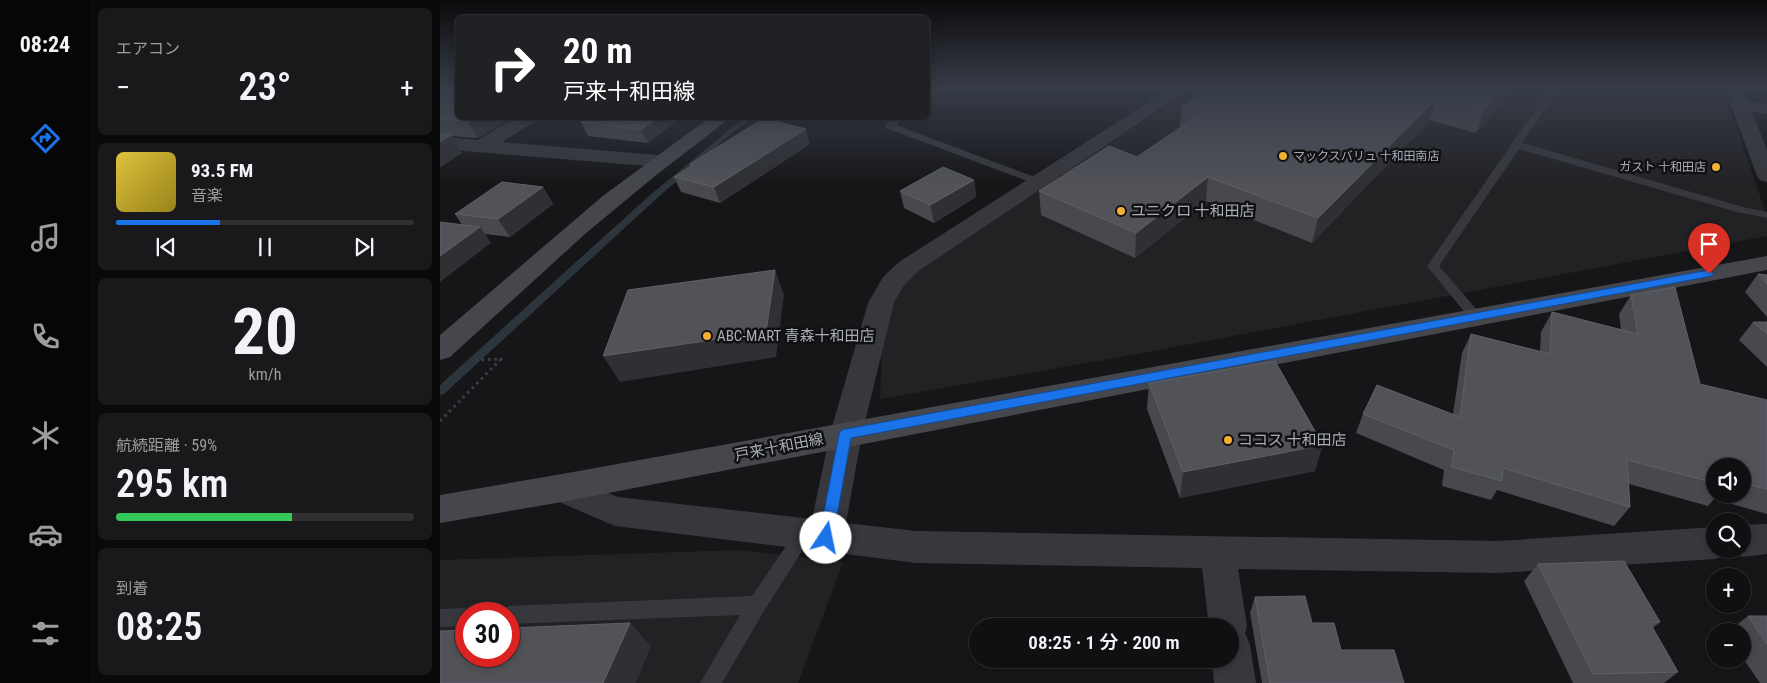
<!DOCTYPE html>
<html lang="ja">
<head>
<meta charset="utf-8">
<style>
  body { margin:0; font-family:"Roboto Condensed","Noto Sans JP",sans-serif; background:#19191b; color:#f1f3f6; height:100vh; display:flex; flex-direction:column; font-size:19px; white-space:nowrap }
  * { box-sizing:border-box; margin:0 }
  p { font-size:16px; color:#9c9d9f }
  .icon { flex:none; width:28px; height:28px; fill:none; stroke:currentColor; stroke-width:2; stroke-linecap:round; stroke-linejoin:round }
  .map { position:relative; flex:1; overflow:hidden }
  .side { display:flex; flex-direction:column; gap:8px; padding:8px; background:#09090a; width:350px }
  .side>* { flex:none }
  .banner { position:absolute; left:15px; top:15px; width:475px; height:105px; border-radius:8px; box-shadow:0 2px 8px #0003,0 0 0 1px #303032; background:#202124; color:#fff; overflow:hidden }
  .controls { position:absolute; left:1266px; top:458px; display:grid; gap:10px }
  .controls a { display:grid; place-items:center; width:45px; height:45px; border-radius:50%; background:#101012; box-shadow:0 2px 8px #0003,0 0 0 1px #303032; font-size:25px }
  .speed { position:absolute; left:15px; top:602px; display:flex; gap:10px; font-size:25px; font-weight:700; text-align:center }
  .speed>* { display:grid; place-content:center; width:65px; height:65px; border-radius:50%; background:#101012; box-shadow:0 2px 8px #0003,0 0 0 1px #303032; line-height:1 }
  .speed .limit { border:8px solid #d22; background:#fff; color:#111 }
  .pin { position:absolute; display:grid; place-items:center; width:42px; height:42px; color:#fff; margin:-51px -21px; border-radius:50% 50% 50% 0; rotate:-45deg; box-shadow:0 0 5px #0007 }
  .pin .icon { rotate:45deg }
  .me { position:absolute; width:55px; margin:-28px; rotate:11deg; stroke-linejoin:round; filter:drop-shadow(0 0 4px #0008) }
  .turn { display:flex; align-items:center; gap:18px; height:105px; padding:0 25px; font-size:22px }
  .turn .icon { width:65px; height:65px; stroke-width:2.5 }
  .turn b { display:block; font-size:35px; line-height:42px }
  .big { font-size:38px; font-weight:600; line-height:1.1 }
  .side .card { flex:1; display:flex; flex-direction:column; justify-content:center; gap:8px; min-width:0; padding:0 18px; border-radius:8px; background:#19191b }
  .side .dial { align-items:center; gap:0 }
  .dial b { font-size:65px; line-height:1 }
  .song { display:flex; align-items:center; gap:15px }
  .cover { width:60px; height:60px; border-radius:8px; background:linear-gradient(135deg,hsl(50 70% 55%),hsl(50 70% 35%)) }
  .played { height:5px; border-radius:2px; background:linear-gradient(90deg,#1a73e8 35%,#303032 35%) }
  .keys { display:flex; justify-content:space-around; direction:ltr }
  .heat { display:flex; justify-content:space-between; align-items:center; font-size:28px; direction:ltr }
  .charge { height:8px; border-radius:4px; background:linear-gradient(90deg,#34c759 59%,#303032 0) }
  .trip { position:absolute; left:529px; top:618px; width:270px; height:50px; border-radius:25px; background:#101012; box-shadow:0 2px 8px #0003,0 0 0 1px #303032; font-weight:600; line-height:50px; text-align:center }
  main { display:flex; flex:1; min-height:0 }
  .tab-bar { display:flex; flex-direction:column; width:90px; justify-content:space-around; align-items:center; background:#060607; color:#9c9d9f }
  .tab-bar .icon { width:35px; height:35px }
  .tab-bar .on { color:#1a73e8 }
  .tab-bar b { font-size:22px; color:#f1f3f6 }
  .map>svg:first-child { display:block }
  .built { fill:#222225; fill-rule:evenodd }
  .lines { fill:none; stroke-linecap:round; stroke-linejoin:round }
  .stream { fill:#2c353c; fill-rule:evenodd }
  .path { stroke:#3d3f44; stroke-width:3; stroke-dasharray:2.5 4; stroke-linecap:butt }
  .lane { fill:#37383d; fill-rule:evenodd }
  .street { fill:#37383d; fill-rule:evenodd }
  .secondary { fill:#45474d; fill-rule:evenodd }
  .wall { fill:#47494d; fill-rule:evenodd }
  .shaded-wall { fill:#2f3033 }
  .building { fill:#525359; stroke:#5f6168 }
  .route { fill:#1a73e8; stroke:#114b97 }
  .poi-dot { fill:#f2b134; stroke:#111113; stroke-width:2 }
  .labels { text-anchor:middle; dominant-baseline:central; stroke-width:5; stroke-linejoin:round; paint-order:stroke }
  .far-poi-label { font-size:12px; fill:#a8adb8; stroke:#111113; text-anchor:start }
  .poi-label { font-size:15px; fill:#a8adb8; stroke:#111113; text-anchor:start }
  .street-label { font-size:15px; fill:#a8adb8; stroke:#111113 }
</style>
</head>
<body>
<main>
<nav class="tab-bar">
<b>08:24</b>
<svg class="icon on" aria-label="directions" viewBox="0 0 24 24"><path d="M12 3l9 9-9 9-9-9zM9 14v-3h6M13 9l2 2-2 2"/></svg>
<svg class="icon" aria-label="music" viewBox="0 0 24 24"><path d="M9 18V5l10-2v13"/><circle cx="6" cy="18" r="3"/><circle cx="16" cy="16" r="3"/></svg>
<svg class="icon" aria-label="phone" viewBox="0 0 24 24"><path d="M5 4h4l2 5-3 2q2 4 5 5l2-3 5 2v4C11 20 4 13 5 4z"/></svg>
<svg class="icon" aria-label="climate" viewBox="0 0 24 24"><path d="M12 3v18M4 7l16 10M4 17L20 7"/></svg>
<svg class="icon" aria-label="car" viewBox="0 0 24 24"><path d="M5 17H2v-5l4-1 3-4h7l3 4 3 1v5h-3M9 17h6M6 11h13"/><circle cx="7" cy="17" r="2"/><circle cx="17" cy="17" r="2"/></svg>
<svg class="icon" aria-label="filters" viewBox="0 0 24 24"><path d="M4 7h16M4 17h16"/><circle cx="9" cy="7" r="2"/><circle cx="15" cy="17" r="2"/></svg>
</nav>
<section class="side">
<div class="card"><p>エアコン</p>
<div class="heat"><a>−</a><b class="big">23°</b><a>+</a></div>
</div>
<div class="card">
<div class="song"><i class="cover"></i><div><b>93.5 FM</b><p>音楽</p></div></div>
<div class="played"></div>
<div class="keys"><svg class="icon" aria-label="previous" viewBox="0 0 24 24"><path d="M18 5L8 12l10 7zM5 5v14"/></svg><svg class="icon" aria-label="pause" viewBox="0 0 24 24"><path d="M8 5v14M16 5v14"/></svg><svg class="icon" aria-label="next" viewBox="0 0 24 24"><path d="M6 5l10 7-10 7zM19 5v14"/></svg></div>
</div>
<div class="card dial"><b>20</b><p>km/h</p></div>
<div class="card"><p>航続距離 · 59%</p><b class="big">295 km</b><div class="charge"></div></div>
<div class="card"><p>到着</p><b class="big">08:25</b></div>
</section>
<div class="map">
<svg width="1327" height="683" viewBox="0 0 1327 683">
  <rect width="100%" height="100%" fill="#161618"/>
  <g class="built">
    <path d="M 754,89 L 1283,89 L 1327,216 L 1327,236 L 681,357 L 440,399 L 443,326 L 470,272 Z"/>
    <path d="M 298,550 L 403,562 L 358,683 L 0,683 L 0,560 ZM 26,614 L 69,614 L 69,656 L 26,656 Z"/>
  </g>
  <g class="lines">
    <path class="stream" d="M 306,118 L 313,118 L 293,132 L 215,200 L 4,394 L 0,395 L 0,385 L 209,196 L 289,130 Z"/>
    <path class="path" d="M 0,421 L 61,359 L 36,360"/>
    <g class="lane">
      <path d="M 488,89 L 496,89 L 491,96 L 488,97 Z"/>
      <path d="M 1110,89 L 1119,89 L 1082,143 L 1303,207 L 1327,212 L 1327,218 L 1297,212 L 1079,149 L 999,266 L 1043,317 L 1041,320 L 1031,320 L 987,266 Z"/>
      <path d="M 454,118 L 464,118 L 456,125 L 603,180 L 604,182 L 599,185 L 595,184 L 446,128 L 446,124 Z"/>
      <path d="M 363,527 L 369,530 L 372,535 L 369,540 L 324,611 L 282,683 L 260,683 L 300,615 L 69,624 L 69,614 L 60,614 L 62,609 L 69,606 L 312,596 L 357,530 Z"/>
      <path d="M 26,608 L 33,611 L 34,614 L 26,614 L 26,626 L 0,627 L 0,609 Z"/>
    </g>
    <g class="street">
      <path d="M 729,89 L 750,89 L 477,272 L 463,287 L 454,303 L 422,434 L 406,523 L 476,531 L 1057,541 L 1275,527 L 1275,549 L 1302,549 L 1302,525 L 1327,524 L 1327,554 L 1302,557 L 1289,551 L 1288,554 L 1275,559 L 1057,573 L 798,569 L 807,626 L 805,633 L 810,645 L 816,683 L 774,683 L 772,659 L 790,659 L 790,626 L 769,626 L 762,568 L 476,563 L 390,552 L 386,553 L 378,551 L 175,526 L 110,498 L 105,488 L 110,478 L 122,474 L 178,497 L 372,519 L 390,434 L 428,303 L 443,277 L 459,262 Z"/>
      <path d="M 1285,89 L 1303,89 L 1307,101 L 1327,104 L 1327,114 L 1312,112 L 1327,150 L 1327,182 L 1320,180 L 1317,176 Z"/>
      <path d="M 75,118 L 96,118 L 94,122 L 62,142 L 219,155 L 226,157 L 229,161 L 226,165 L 219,167 L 0,149 L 0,137 L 38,140 Z"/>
    </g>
    <g class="secondary">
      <path d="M 269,118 L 290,118 L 215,176 L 145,234 L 10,357 L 0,360 L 0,335 L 164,195 Z"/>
      <path d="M 1327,256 L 1327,270 L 122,502 L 0,523 L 0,495 L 122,474 Z"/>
    </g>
  </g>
  <g class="wall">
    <path d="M 0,89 L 18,118 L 72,118 L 38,138 L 12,136 L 22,153 L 0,167 Z"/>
    <path d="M 768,89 L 1070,89 L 1036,133 L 990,120 L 872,243 L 766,201 L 695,258 L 601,215 L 599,191 L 697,157 L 740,127 L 742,106 Z"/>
    <path d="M 148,118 L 241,118 L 208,143 L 148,136 L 141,122 Z"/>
    <path d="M 370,144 L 280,203 L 241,192 L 234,177 L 251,166 L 250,164 Z"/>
    <path d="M 534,180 L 536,197 L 494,223 L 464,208 L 460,191 Z"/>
    <path d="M 103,187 L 113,204 L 70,237 L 45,234 L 51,243 L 22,225 L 15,214 Z"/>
    <path d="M 1318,274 L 1327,275 L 1327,317 L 1305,292 Z"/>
    <path d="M 1191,295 L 1260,384 L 1327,400 L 1327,514 L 1274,499 L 1268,506 L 1189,484 L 1190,507 L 1174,526 L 1057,490 L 1051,500 L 1002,486 L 1004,470 L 916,433 L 923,414 L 1013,414 L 1022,353 L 1031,334 L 1100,351 L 1101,332 L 1112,312 L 1181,330 L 1179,314 ZM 1275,466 L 1302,466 L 1302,494 L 1275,494 Z"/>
    <path d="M 1313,322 L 1327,322 L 1327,367 L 1299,340 Z"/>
    <path d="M 709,383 L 875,471 L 740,498 L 707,409 Z"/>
    <path d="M 1098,564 L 1220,622 L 1213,628 L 1238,672 L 1224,683 L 1133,683 L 1084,581 Z"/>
    <path d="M 815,597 L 872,623 L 901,650 L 964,683 L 822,683 L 810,613 Z"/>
    <path d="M 1308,616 L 1327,616 L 1327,683 L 1320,683 L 1302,657 L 1302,631 L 1289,631 Z"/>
  </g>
  <g class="shaded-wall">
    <path d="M 1061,89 L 1070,89 L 1036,133 L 1044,110 Z"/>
    <path d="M 997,98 L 990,120 L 872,243 L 878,218 Z"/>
    <path d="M 33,118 L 72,118 L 38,138 L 27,121 Z"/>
    <path d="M 218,118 L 241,118 L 208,143 L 201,130 Z"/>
    <path d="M 366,129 L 370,144 L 280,203 L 274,187 Z"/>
    <path d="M 11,135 L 22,153 L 0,167 L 0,142 Z"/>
    <path d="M 768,177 L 766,201 L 695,258 L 696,233 Z"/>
    <path d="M 534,180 L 536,197 L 494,223 L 490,205 Z"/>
    <path d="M 103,187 L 113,204 L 70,237 L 58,219 Z"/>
    <path d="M 40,227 L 51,243 L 0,282 L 0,256 Z"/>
    <path d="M 335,270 L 344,295 L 336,357 L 180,382 L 163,356 Z"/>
    <path d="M 883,445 L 875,471 L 740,498 L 743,472 Z"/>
    <path d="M 190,623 L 211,646 L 196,683 L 163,683 Z"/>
  </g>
  <g class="building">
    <path d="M 0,89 L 18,89 L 18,118 L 33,118 L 27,121 L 0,119 Z"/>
    <path d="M 768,89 L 1061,89 L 1044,110 L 997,98 L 878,218 L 768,177 L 696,233 L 599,191 L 669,146 L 697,157 L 762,113 L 742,106 Z"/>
    <path d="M 148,118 L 218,118 L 201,130 L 141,122 Z"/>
    <path d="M 324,118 L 366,129 L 274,187 L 234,177 L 253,165 L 250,164 Z"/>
    <path d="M 0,134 L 11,135 L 0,142 Z"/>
    <path d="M 503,167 L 534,180 L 490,205 L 460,191 Z"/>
    <path d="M 62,182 L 103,187 L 58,219 L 15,214 Z"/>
    <path d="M 0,222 L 40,227 L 0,256 Z"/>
    <path d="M 335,270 L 326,332 L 163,356 L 188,290 Z"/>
    <path d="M 1318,274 L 1327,275 L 1327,284 Z"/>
    <path d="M 1235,287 L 1260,384 L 1327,400 L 1327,489 L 1302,483 L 1302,466 L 1275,466 L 1275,483 L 1187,460 L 1190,507 L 1063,468 L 1062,481 L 1012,467 L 1014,450 L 923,414 L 937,385 L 1020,417 L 1031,334 L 1110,354 L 1112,312 L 1198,334 L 1191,295 Z"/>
    <path d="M 1313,322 L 1327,322 L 1327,334 Z"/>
    <path d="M 835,361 L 883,445 L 743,472 L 709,383 Z"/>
    <path d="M 1184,561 L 1220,622 L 1210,623 L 1238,672 L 1153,674 L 1098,564 Z"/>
    <path d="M 865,596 L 872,623 L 894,623 L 901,650 L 954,650 L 964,683 L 830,683 L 815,597 Z"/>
    <path d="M 1308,616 L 1327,616 L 1327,644 Z"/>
    <path d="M 190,623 L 163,683 L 0,683 L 0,631 L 26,630 L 26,656 L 69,656 L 69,628 Z"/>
  </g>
  <linearGradient id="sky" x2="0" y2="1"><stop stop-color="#0c0c0d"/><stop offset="0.48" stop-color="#363c48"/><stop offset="1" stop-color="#363c48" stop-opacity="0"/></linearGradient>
  <rect width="1327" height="185" fill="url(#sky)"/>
  <path class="route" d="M 1269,270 L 1274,274 L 1272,276 L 411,438 L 393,538 L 391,543 L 386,545 L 381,543 L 379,538 L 399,434 L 401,430 L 406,429 Z"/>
  <g class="poi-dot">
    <circle cx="843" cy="156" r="5"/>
    <circle cx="1276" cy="167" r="5"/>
    <circle cx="681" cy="211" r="5"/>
    <circle cx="267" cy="336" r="5"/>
    <circle cx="788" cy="440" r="5"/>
  </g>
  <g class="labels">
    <g class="far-poi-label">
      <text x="853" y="156">マックスバリュ 十和田南店</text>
      <text x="1266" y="167" text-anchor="end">ガスト 十和田店</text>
    </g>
    <g class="poi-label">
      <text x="691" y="211">ユニクロ 十和田店</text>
      <text x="277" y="336">ABC-MART 青森十和田店</text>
      <text x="798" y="440">ココス 十和田店</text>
    </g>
    <g class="street-label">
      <text transform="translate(339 447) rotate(-11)">戸来十和田線</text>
    </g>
  </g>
</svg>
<div class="controls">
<a><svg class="icon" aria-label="sound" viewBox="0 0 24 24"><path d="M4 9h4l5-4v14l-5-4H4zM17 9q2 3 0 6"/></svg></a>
<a><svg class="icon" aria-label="search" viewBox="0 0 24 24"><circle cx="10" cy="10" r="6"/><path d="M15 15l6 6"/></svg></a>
<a>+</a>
<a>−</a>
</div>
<div class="speed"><div class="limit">30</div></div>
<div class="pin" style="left:1269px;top:274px;background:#d93025"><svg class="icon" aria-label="arrive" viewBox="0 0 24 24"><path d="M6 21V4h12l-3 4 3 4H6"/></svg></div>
<svg class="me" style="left:386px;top:538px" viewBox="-20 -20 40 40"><circle r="19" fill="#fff"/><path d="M0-13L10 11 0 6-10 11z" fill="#1a73e8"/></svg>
<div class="trip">08:25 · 1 分 · 200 m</div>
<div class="banner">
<div class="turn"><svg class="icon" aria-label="right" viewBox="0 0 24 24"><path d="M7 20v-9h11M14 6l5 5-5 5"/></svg><div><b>20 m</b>戸来十和田線</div></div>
</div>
</div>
</main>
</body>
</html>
